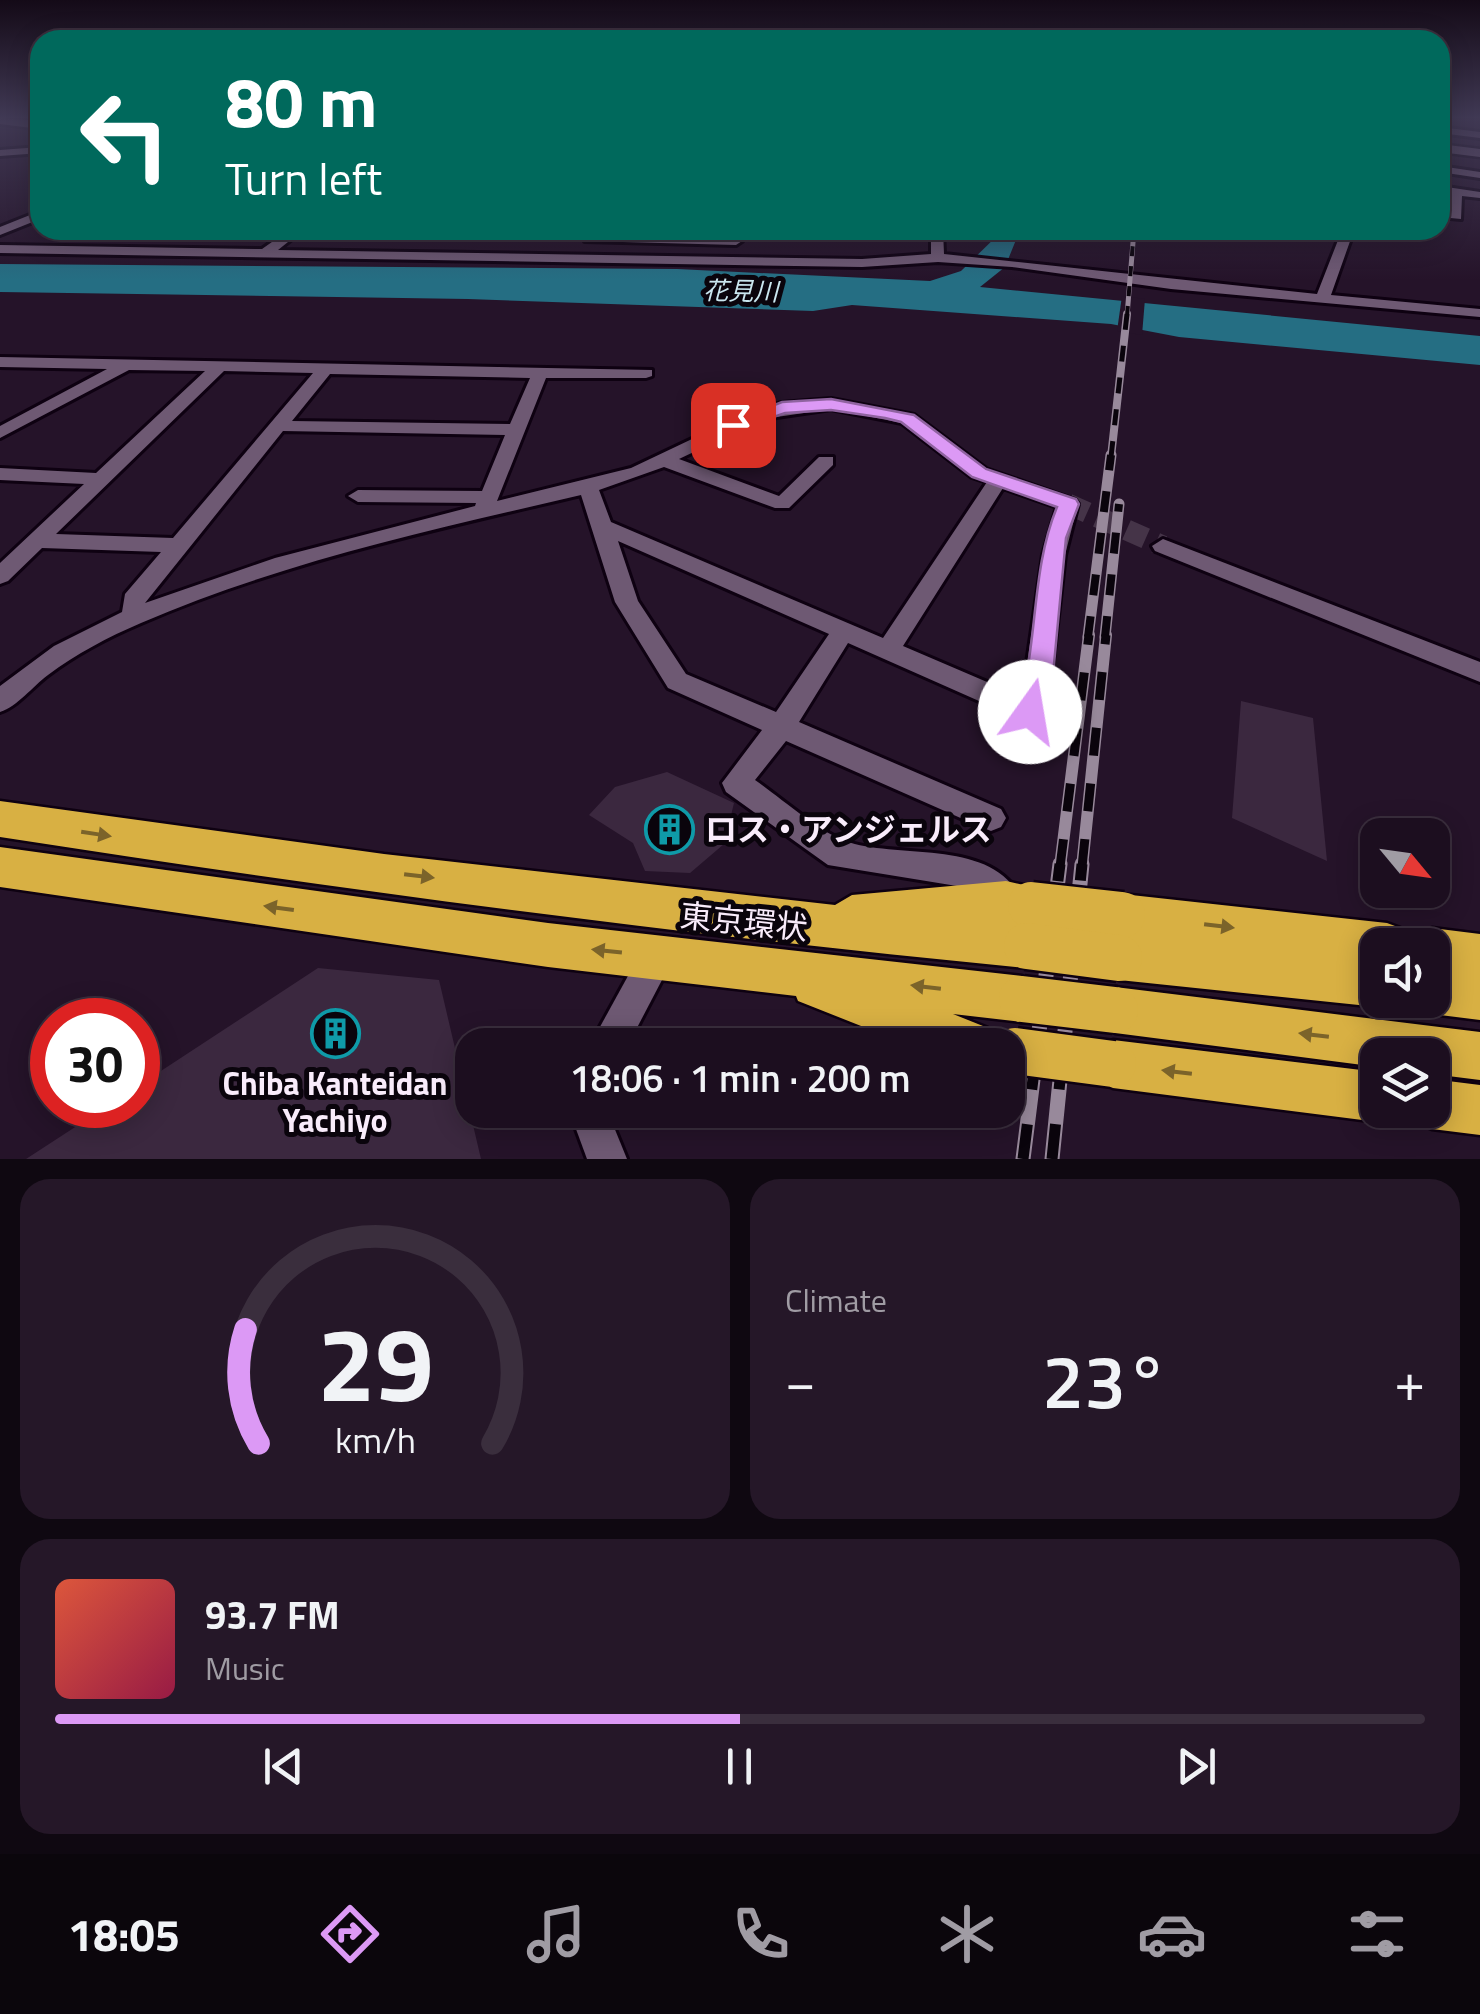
<!DOCTYPE html>
<html lang="en">
<head>
<meta charset="utf-8">
<style>
  body { margin:0; font-family:"Titillium Web","Noto Sans JP",sans-serif; background:#251728; color:#f1f3f6; height:100vh; display:flex; flex-direction:column; font-size:38px; white-space:nowrap }
  * { box-sizing:border-box; margin:0 }
  p { font-size:32px; color:#a09ca4 }
  .icon { flex:none; width:55px; height:55px; fill:none; stroke:currentColor; stroke-width:2; stroke-linecap:round; stroke-linejoin:round }
  .map { position:relative; height:1159px; overflow:hidden }
  .drawer { display:flex; flex-direction:column; gap:20px; padding:20px; background:#0f0811; flex:1 }
  .drawer>* { flex:none }
  .top-card { position:absolute; left:30px; top:30px; width:1420px; height:210px; border-radius:30px; box-shadow:0 5px 25px #0003,0 0 0 2px #3a2e3d; background:#00695c; color:#fff; overflow:hidden }
  .needle { width:65px; rotate:119deg }
  .controls { position:absolute; left:1360px; top:818px; display:grid; gap:20px }
  .controls a { display:grid; place-items:center; width:90px; height:90px; border-radius:20px; background:#1c0e1f; box-shadow:0 5px 25px #0003,0 0 0 2px #3a2e3d; font-size:50px }
  .speed { position:absolute; left:30px; top:998px; display:flex; gap:20px; font-size:50px; font-weight:700; text-align:center }
  .speed>* { display:grid; place-content:center; width:130px; height:130px; border-radius:50%; background:#1c0e1f; box-shadow:0 5px 25px #0003,0 0 0 2px #3a2e3d; line-height:1 }
  .speed .limit { border:15px solid #d22; background:#fff; color:#111 }
  .pin { position:absolute; display:grid; place-items:center; width:85px; height:85px; color:#fff; margin:-42px; border-radius:20px; box-shadow:0 5px 15px #0006 }
  .me { position:absolute; width:110px; margin:-55px; rotate:13deg; stroke-linejoin:round; filter:drop-shadow(0 0 8px #0008) }
  .turn { display:flex; align-items:center; gap:35px; height:210px; padding:0 30px; font-size:45px }
  .turn .icon { width:130px; height:130px; stroke-width:2.5 }
  .turn b { display:block; font-size:70px; line-height:85px }
  .big { font-size:75px; font-weight:600; line-height:1.1 }
  .drawer .card { flex:1; display:flex; flex-direction:column; justify-content:center; gap:15px; min-width:0; padding:0 35px; border-radius:30px; background:#251728 }
  .drawer .dial { align-items:center; gap:0 }
  .dial svg { height:260px; overflow:visible; fill:none; stroke:#3a2e3d; stroke-width:7; stroke-linecap:round; text-anchor:middle }
  .dial text { fill:#f1f3f6; stroke:none }
  .song { display:flex; align-items:center; gap:30px }
  .cover { width:120px; height:120px; border-radius:15px; background:linear-gradient(135deg,hsl(10 70% 55%),hsl(340 70% 35%)) }
  .played { height:10px; border-radius:5px; background:linear-gradient(90deg,#dc99f5 50%,#3a2e3d 50%) }
  .keys { display:flex; justify-content:space-around; direction:ltr }
  .heat { display:flex; justify-content:space-between; align-items:center; font-size:55px; direction:ltr }
  .drawer .tiles { flex:1; display:grid; gap:20px; grid-template-columns:1fr 1fr }
  .card:last-child { grid-column:span 2 }
  .trip { position:absolute; left:455px; top:1028px; width:570px; height:100px; border-radius:30px; background:#1c0e1f; box-shadow:0 5px 25px #0003,0 0 0 2px #3a2e3d; font-weight:600; line-height:100px; text-align:center }
  .menu { display:flex; height:160px; justify-content:space-around; align-items:center; background:#0b060c; color:#a09ca4 }
  .menu .icon { width:70px; height:70px }
  .menu .current { color:#dc99f5 }
  .menu b { font-size:45px; color:#f1f3f6 }
  .map>svg:first-child { display:block }
  .water { fill:#256e83 }
  .pier { fill:#251329 }
  .building { fill:#3b283f }
  .lines { fill:none; stroke-linecap:round; stroke-linejoin:round }
  .street-tunnel { stroke:#453448; stroke-width:21; stroke-dasharray:21 11; stroke-linecap:butt }
  .street-casing { stroke:#0e0111; stroke-width:6 }
  .secondary-casing { stroke:#0e0111; stroke-width:5 }
  .highway-casing { stroke:#0e0111; stroke-width:5 }
  .street { fill:#6e5973; fill-rule:evenodd }
  .secondary { fill:#6e5973; fill-rule:evenodd }
  .highway { fill:#d8b043; fill-rule:evenodd }
  .rail-far4-casing { stroke:#98899b; stroke-width:5 }
  .rail-far3-casing { stroke:#98899b; stroke-width:8 }
  .rail-far2-casing { stroke:#98899b; stroke-width:11 }
  .rail-far1-casing { stroke:#98899b; stroke-width:12 }
  .rail-casing { stroke:#98899b; stroke-width:15 }
  .rail-far4 { stroke:#0a040c; stroke-width:4; stroke-dasharray:10; stroke-linecap:butt }
  .rail-far3 { stroke:#0a040c; stroke-width:5; stroke-dasharray:16; stroke-linecap:butt }
  .rail-far2 { stroke:#0a040c; stroke-width:8; stroke-dasharray:21; stroke-linecap:butt }
  .rail-far1 { stroke:#0a040c; stroke-width:9; stroke-dasharray:28; stroke-linecap:butt }
  .rail { stroke:#0a040c; stroke-width:11; stroke-dasharray:35; stroke-linecap:butt }
  .highway-bridge-casing { stroke:#0e0111; stroke-width:51; stroke-linecap:butt }
  .highway-bridge { stroke:#d8b043; stroke-width:46 }
  .oneway { fill:#7b632a }
  .route { fill:#dc99f5; stroke:#8f639f; stroke-width:2.5 }
  .labels { text-anchor:middle; dominant-baseline:central; stroke-width:10; stroke-linejoin:round; paint-order:stroke }
  .far-water-label { font-size:25px; font-style:italic; fill:#cbe7f0; stroke:#0a040c }
  .near-poi-label { font-size:32px; font-weight:bold; fill:#f9ecfb; stroke:#0a040c; text-anchor:start }
  .near-street-label { font-size:32px; fill:#f9ecfb; stroke:#0a040c }
</style>
</head>
<body>
<div class="map">
<svg width="1480" height="1159" viewBox="0 0 1480 1159">
  <rect width="100%" height="100%" fill="#251329"/>
  <path class="water" d="M 1003,230 L 1020,230 L 1005,267 L 980,287 L 1480,336 L 1480,365 L 1179,337 L 1111,324 L 852,305 L 813,311 L 468,299 L 0,292 L 0,264 L 677,269 L 930,281 L 961,271 Z"/>
  <path class="pier" d="M 1122,296 L 1145,299 L 1142,335 L 1117,331 Z"/>
  <g class="building">
    <path d="M 1241,701 L 1313,718 L 1327,861 L 1232,818 Z"/>
    <path d="M 667,772 L 734,803 L 724,844 L 690,873 L 645,871 L 633,843 L 589,815 L 615,787 Z"/>
    <path d="M 318,968 L 439,980 L 481,1159 L 26,1159 L 109,1105 L 138,1105 L 138,1086 Z"/>
  </g>
  <g class="lines">
    <path class="street-tunnel" d="M 1068,504 L 1163,546"/>
    <defs>
      <g id="street">
        <path d="M 1440,127 L 1480,132 L 1480,138 L 1440,133 Z"/>
        <path d="M 40,147 L 40,153 L 0,156 L 0,150 Z"/>
        <path d="M 1440,166 L 1480,172 L 1480,178 L 1440,172 Z"/>
        <path d="M 1440,186 L 1480,192 L 1480,198 L 1462,196 L 1461,219 L 1440,217 L 1440,209 L 1451,211 L 1450,194 L 1440,192 Z"/>
        <path d="M 40,211 L 40,219 L 0,235 L 0,227 Z"/>
        <path d="M 289,230 L 303,230 L 278,250 L 862,259 L 931,254 L 931,230 L 943,230 L 944,254 L 1317,294 L 1342,230 L 1354,230 L 1331,295 L 1480,309 L 1480,317 L 1171,289 L 1012,267 L 938,262 L 862,267 L 0,253 L 0,245 L 262,249 Z"/>
        <path d="M 589,234 L 736,237 L 742,241 L 736,245 L 585,241 L 585,235 Z"/>
        <path d="M 0,357 L 652,370 L 652,376 L 646,378 L 546,378 L 497,501 L 631,468 L 751,411 L 782,403 L 831,399 L 914,415 L 986,469 L 1075,500 L 1078,504 L 1065,555 L 1050,686 L 1040,720 L 1031,723 L 1022,720 L 848,643 L 799,722 L 1001,809 L 1006,818 L 1001,827 L 991,831 L 981,827 L 786,741 L 755,780 C 778,796 821,833 845,841 C 897,860 995,837 1022,901 L 1017,912 L 1006,917 L 963,887 L 828,865 L 726,792 L 722,783 L 762,730 L 668,688 L 615,602 L 581,495 C 432,530 282,562 141,623 C 108,637 76,654 48,675 C 32,687 18,706 0,712 L 0,686 L 54,646 L 122,612 L 125,594 L 161,552 L 42,548 L 8,581 L 0,584 L 0,563 L 84,484 L 0,480 L 0,468 L 96,473 L 205,371 L 129,370 L 0,438 L 0,426 L 107,369 L 0,367 ZM 224,371 L 313,373 L 173,538 L 56,534 ZM 330,374 L 530,378 L 510,424 L 292,421 ZM 831,409 L 902,423 L 972,477 L 987,482 L 883,638 L 611,522 L 599,490 L 664,467 L 775,508 L 789,508 L 833,465 L 833,457 L 819,457 L 779,496 L 679,459 L 763,419 ZM 283,431 L 505,435 L 482,491 L 358,490 L 348,496 L 358,502 L 476,503 L 475,506 L 275,558 L 145,603 ZM 1003,488 L 1057,507 L 1043,555 L 1022,697 L 903,646 ZM 618,541 L 829,634 L 776,712 L 686,674 L 638,601 Z"/>
        <path d="M 1163,539 L 1480,662 L 1480,682 L 1155,551 L 1152,546 Z"/>
        <path d="M 657,940 L 669,945 L 674,957 L 628,1045 L 590,1045 L 645,945 Z"/>
        <path d="M 569,1110 L 607,1110 L 627,1159 L 587,1159 Z"/>
      </g>
      <g id="secondary">
        <path d="M 0,118 L 40,121 L 40,129 L 0,124 Z"/>
        <path d="M 1440,144 L 1480,149 L 1480,157 L 1440,152 Z"/>
      </g>
      <g id="highway">
        <path d="M 0,801 L 384,854 L 835,905 L 852,895 L 1006,881 L 1046,890 L 1052,905 L 1046,920 L 1032,926 L 1043,930 L 1049,946 L 1043,962 L 1027,968 C 683,935 341,890 0,837 Z"/>
        <path d="M 0,847 L 548,923 L 1022,976 L 1038,983 L 1045,999 L 1038,1015 L 1022,1022 L 953,1014 L 988,1028 L 995,1045 L 909,1045 L 798,1001 L 796,996 L 548,967 L 0,887 Z"/>
        <path d="M 1122,894 L 1387,923 L 1403,929 L 1409,945 L 1378,945 L 1378,1000 L 1394,1000 L 1378,1007 L 1119,980 L 1103,974 L 1097,958 L 1103,942 L 1120,936 L 1107,930 L 1100,915 L 1107,900 Z"/>
        <path d="M 1432,928 L 1480,934 L 1480,1020 L 1432,1014 L 1416,1007 L 1413,1000 L 1432,1000 L 1432,945 L 1412,945 L 1416,934 Z"/>
        <path d="M 1115,987 L 1480,1032 L 1480,1080 L 1432,1074 L 1432,1055 L 1378,1055 L 1378,1067 L 1115,1033 L 1098,1027 L 1092,1010 L 1098,993 Z"/>
        <path d="M 1113,1040 L 1378,1072 L 1378,1110 L 1398,1110 L 1378,1122 L 1113,1088 L 1096,1081 L 1089,1064 L 1096,1047 Z"/>
        <path d="M 1432,1079 L 1480,1085 L 1480,1135 L 1432,1129 L 1414,1122 L 1409,1110 L 1432,1110 Z"/>
      </g>
    </defs>
    <use href="#street" class="street-casing"/>
    <use href="#secondary" class="secondary-casing"/>
    <use href="#highway" class="highway-casing"/>
    <use href="#street" class="street"/>
    <use href="#secondary" class="secondary"/>
    <use href="#highway" class="highway"/>
    <defs>
      <path id="rail-far4" d="M 1127,316 L 1134,230"/>
      <path id="rail-far3" d="M 1111,457 L 1127,314"/>
      <g id="rail-far2">
        <path d="M 1088,637 L 1111,455"/>
        <path d="M 1105,637 L 1119,504"/>
      </g>
      <g id="rail-far1">
        <path d="M 1060,867 L 1089,635"/>
        <path d="M 1082,867 L 1106,635"/>
      </g>
      <g id="rail">
        <path d="M 1023,1159 L 1060,864"/>
        <path d="M 1052,1159 L 1082,864"/>
      </g>
    </defs>
    <use href="#rail-far4" class="rail-far4-casing"/>
    <use href="#rail-far3" class="rail-far3-casing"/>
    <use href="#rail-far2" class="rail-far2-casing"/>
    <use href="#rail-far1" class="rail-far1-casing"/>
    <use href="#rail" class="rail-casing"/>
    <use href="#rail-far4" class="rail-far4"/>
    <use href="#rail-far3" class="rail-far3"/>
    <use href="#rail-far2" class="rail-far2"/>
    <use href="#rail-far1" class="rail-far1"/>
    <use href="#rail" class="rail"/>
    <defs>
      <g id="highway-bridge">
        <path d="M 1031,905 L 1122,915"/>
        <path d="M 1027,946 L 1119,958"/>
        <path d="M 1022,999 L 1115,1010"/>
        <path d="M 1015,1051 L 1113,1064"/>
      </g>
    </defs>
    <use href="#highway-bridge" class="highway-bridge-casing"/>
    <use href="#highway-bridge" class="highway-bridge"/>
  </g>
  <defs><path id="oneway-solid" d="M-6-.8H1V-3.2L6.5 0L1 3.2V.8H-6Z" transform="scale(2.5)"/></defs>
  <g class="oneway">
    <use href="#oneway-solid" transform="translate(96 834) rotate(9)"/>
    <use href="#oneway-solid" transform="translate(419 876) rotate(7)"/>
    <use href="#oneway-solid" transform="translate(279 908) rotate(-172)"/>
    <use href="#oneway-solid" transform="translate(1219 926) rotate(7)"/>
    <use href="#oneway-solid" transform="translate(607 951) rotate(-174)"/>
    <use href="#oneway-solid" transform="translate(926 987) rotate(-173)"/>
    <use href="#oneway-solid" transform="translate(1314 1035) rotate(-173)"/>
    <use href="#oneway-solid" transform="translate(1177 1072) rotate(-173)"/>
  </g>
  <linearGradient id="sky" x2="0" y2="1"><stop stop-color="#140a17"/><stop offset="0.42" stop-color="#403954"/><stop offset="1" stop-color="#403954" stop-opacity="0"/></linearGradient>
  <rect width="1480" height="280" fill="url(#sky)"/>
  <path class="route" d="M 831,399 L 914,415 L 986,469 L 1076,499 L 1079,504 L 1066,538 L 1052,685 L 1040,720 L 1030,723 L 1021,720 L 1017,712 C 1039,646 1030,572 1057,507 L 972,477 L 901,422 L 885,418 L 831,410 L 785,413 L 733,431 L 724,425 L 782,402 Z"/>
  <defs>
    <symbol id="building-ring" viewBox="-11 -11 22 22"><circle r="9.5" fill="#0a040c" stroke="#0f9aa8" stroke-width="1.5"/><path d="M-4-6H4V6H1V3H-1V6H-4ZM-2.5-4.3h1.7v1.8h-1.7ZM.8-4.3h1.7v1.8H.8ZM-2.5-1h1.7V.8h-1.7ZM.8-1h1.7V.8H.8Z" fill="#0f9aa8"/></symbol>
  </defs>
  <g fill-rule="evenodd">
    <use href="#building-ring" x="642" y="802" width="55" height="55"/>
    <use href="#building-ring" x="308" y="1006" width="55" height="55"/>
  </g>
  <g class="labels">
    <g class="far-water-label">
      <text transform="translate(741 291) rotate(1)">花見川</text>
    </g>
    <g class="near-poi-label">
      <text x="705" y="829">ロス・アンジェルス</text>
      <text x="335" y="1083" text-anchor="middle">Chiba Kanteidan<tspan x="335" dy="37">Yachiyo</tspan></text>
    </g>
    <g class="near-street-label">
      <text transform="translate(744 921) rotate(6)">東京環状</text>
    </g>
  </g>
</svg>
<div class="controls">
<a><svg class="needle" viewBox="-14 -14 28 28"><path d="M0-13l5 13h-10z" fill="#e53935"/><path d="M0 13l5-13h-10z" fill="#a09ca4"/></svg></a>
<a><svg class="icon" aria-label="sound" viewBox="0 0 24 24"><path d="M4 9h4l5-4v14l-5-4H4zM17 9q2 3 0 6"/></svg></a>
<a><svg class="icon" aria-label="layers" viewBox="0 0 24 24"><path d="M12 4l9 5-9 5-9-5zM3 14l9 5 9-5"/></svg></a>
</div>
<div class="speed"><div class="limit">30</div></div>
<div class="pin" style="left:733px;top:425px;background:#d93025"><svg class="icon" aria-label="arrive" viewBox="0 0 24 24"><path d="M6 21V4h12l-3 4 3 4H6"/></svg></div>
<svg class="me" style="left:1030px;top:712px" viewBox="-20 -20 40 40"><circle r="19" fill="#fff"/><path d="M0-13L10 11 0 6-10 11z" fill="#dc99f5"/></svg>
<div class="trip">18:06 · 1 min · 200 m</div>
<div class="top-card">
<div class="turn"><svg class="icon" aria-label="left" viewBox="0 0 24 24"><path d="M17 20v-9H6M10 6l-5 5 5 5"/></svg><div><b>80 m</b>Turn left</div></div>
</div>
</div>
<section class="drawer">
<div class="tiles">
<div class="card dial"><svg viewBox="0 0 100 80">
<path d="M14 69A42 42 0 1 1 86 69"/>
<path d="M14 69A42 42 0 0 1 10 34" stroke="#dc99f5"/>
<text x="50" y="56" font-size="32" font-weight="700">29</text>
<text x="50" y="72" font-size="11">km/h</text>
</svg></div>
<div class="card"><p>Climate</p>
<div class="heat"><a>−</a><b class="big">23°</b><a>+</a></div>
</div>
<div class="card">
<div class="song"><i class="cover"></i><div><b>93.7 FM</b><p>Music</p></div></div>
<div class="played"></div>
<div class="keys"><svg class="icon" aria-label="previous" viewBox="0 0 24 24"><path d="M18 5L8 12l10 7zM5 5v14"/></svg><svg class="icon" aria-label="pause" viewBox="0 0 24 24"><path d="M8 5v14M16 5v14"/></svg><svg class="icon" aria-label="next" viewBox="0 0 24 24"><path d="M6 5l10 7-10 7zM19 5v14"/></svg></div>
</div>
</div>
</section>
<nav class="menu">
<b>18:05</b>
<svg class="icon current" aria-label="directions" viewBox="0 0 24 24"><path d="M12 3l9 9-9 9-9-9zM9 14v-3h6M13 9l2 2-2 2"/></svg>
<svg class="icon" aria-label="music" viewBox="0 0 24 24"><path d="M9 18V5l10-2v13"/><circle cx="6" cy="18" r="3"/><circle cx="16" cy="16" r="3"/></svg>
<svg class="icon" aria-label="phone" viewBox="0 0 24 24"><path d="M5 4h4l2 5-3 2q2 4 5 5l2-3 5 2v4C11 20 4 13 5 4z"/></svg>
<svg class="icon" aria-label="climate" viewBox="0 0 24 24"><path d="M12 3v18M4 7l16 10M4 17L20 7"/></svg>
<svg class="icon" aria-label="car" viewBox="0 0 24 24"><path d="M5 17H2v-5l4-1 3-4h7l3 4 3 1v5h-3M9 17h6M6 11h13"/><circle cx="7" cy="17" r="2"/><circle cx="17" cy="17" r="2"/></svg>
<svg class="icon" aria-label="filters" viewBox="0 0 24 24"><path d="M4 7h16M4 17h16"/><circle cx="9" cy="7" r="2"/><circle cx="15" cy="17" r="2"/></svg>
</nav>
</body>
</html>
